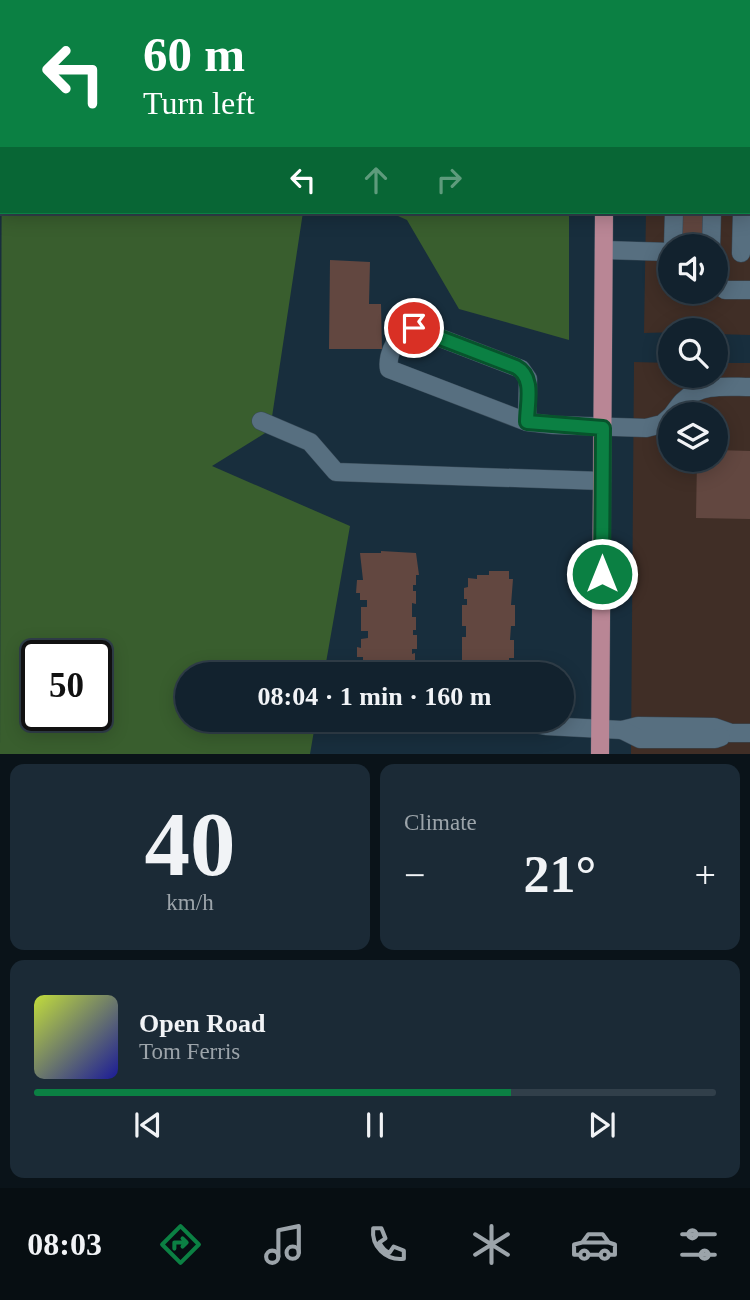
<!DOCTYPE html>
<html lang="en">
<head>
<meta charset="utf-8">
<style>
  body { margin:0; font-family:"Times New Roman",serif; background:#1b2a36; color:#f1f3f6; height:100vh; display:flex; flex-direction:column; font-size:26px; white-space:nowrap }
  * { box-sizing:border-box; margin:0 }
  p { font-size:23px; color:#9ca4aa }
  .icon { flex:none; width:38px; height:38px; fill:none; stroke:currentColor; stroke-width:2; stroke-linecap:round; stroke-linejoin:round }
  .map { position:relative; height:754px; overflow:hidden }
  .side { display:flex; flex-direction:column; gap:10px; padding:10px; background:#0a1319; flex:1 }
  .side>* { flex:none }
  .banner { position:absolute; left:0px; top:0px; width:751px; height:214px; box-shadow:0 4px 18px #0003,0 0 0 2px #313f4a; background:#0b8043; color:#fff; overflow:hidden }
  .controls { position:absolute; left:658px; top:234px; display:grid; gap:14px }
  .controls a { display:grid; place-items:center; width:70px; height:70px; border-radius:50%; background:#12222e; box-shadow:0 4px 18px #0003,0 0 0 2px #313f4a; font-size:35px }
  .speed { position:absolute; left:21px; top:640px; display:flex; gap:14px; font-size:35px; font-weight:700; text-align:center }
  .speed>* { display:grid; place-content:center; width:91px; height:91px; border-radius:50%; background:#12222e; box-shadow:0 4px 18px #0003,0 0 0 2px #313f4a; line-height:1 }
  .speed .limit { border:4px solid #111; border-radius:10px; background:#fff; color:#111 }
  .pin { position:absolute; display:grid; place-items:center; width:60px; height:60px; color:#fff; margin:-30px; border:4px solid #fff; border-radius:50%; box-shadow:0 2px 7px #0007 }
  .me { position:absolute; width:77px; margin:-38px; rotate:0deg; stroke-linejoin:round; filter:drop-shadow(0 0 5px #0008) }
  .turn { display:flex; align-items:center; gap:24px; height:147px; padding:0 28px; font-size:32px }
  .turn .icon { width:91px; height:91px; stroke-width:2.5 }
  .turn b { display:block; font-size:49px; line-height:60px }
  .lanes { display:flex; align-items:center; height:66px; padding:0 28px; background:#0003; justify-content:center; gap:35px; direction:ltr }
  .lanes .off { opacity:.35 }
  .big { font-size:52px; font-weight:600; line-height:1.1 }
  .side .card { flex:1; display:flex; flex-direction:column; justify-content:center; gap:10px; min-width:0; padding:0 24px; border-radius:14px; background:#1b2a36 }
  .side .dial { align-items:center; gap:0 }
  .dial b { font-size:91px; line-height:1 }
  .song { display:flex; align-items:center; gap:21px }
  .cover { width:84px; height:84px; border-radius:10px; background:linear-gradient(135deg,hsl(70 70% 55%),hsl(240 70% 35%)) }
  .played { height:7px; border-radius:4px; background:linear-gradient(90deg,#0b8043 70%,#313f4a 70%) }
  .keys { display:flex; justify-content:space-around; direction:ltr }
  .heat { display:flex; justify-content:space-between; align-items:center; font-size:38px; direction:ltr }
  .side .tiles { flex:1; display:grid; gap:10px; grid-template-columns:1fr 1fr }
  .card:last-child { grid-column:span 2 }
  .trip { position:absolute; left:175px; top:662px; width:399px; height:70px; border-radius:35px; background:#12222e; box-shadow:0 4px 18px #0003,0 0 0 2px #313f4a; font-weight:600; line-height:70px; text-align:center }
  .tab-bar { display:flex; height:112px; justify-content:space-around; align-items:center; background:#070e12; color:#9ca4aa }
  .tab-bar .icon { width:49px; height:49px }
  .tab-bar .selected { color:#0b8043 }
  .tab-bar b { font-size:32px; color:#f1f3f6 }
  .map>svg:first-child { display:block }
  .commercial { fill:#402e26; fill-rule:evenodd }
  .green { fill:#395e2e; fill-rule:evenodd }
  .building { fill:#624740 }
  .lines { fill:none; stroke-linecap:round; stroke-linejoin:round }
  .minor-casing { stroke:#384a57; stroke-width:19 }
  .major-casing { stroke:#384a57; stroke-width:19 }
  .minor { stroke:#576f80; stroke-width:18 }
  .major { stroke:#b98695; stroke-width:18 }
  .route-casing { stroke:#07532c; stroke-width:18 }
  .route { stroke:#0b8043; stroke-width:12 }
</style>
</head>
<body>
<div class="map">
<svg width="750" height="754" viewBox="0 0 750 754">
  <rect width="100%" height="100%" fill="#182e3d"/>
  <g class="commercial">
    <path d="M 649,0 L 750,0 L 750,335 L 716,334 L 716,331 L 644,333 L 646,212 L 749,212 L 749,2 ZM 670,247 L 716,247 L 716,292 L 670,292 Z"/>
    <path d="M 634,362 L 670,363 L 670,376 L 716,376 L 716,363 L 750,363 L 750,754 L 631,754 ZM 670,415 L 716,415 L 716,460 L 670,460 Z"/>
  </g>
  <g class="green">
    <path d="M 256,0 L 569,0 L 569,2 L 257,2 Z"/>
    <path d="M 2,80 L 2,212 L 303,212 L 270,430 L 212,466 L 350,526 L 324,674 L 187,674 L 187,719 L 316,719 L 310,754 L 0,754 ZM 37,656 L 96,656 L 96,716 L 37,716 Z"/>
    <path d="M 389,212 L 569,212 L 569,340 L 459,309 L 407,220 Z"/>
  </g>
  <g class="building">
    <path d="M 683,212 L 704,212 L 701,247 L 682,246 Z"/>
    <path d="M 330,260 L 370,262 L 369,304 L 381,304 L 382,349 L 329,349 Z"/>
    <path d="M 716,450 L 750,451 L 750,519 L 696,518 L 697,460 L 716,460 Z"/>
    <path d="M 381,551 L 416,553 L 419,575 L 416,575 L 416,585 L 413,585 L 413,591 L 416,591 L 416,604 L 412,603 L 412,617 L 416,617 L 416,630 L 413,630 L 413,635 L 417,635 L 417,649 L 412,649 L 412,654 L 415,653 L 415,661 L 418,661 L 418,674 L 363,674 L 363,657 L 357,657 L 357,647 L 361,648 L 361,639 L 368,638 L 368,631 L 361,631 L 361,607 L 367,607 L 367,600 L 360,600 L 360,593 L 356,593 L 357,580 L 363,580 L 360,553 L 381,553 Z"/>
    <path d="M 489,571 L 509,571 L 509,579 L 513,579 L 511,605 L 515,605 L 515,626 L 511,626 L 510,640 L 514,640 L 514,658 L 509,658 L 509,674 L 462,674 L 462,663 L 466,663 L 466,661 L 462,661 L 462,637 L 466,637 L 466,626 L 462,626 L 462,605 L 467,605 L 467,599 L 464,599 L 464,588 L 468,587 L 468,578 L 477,579 L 477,575 L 489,575 Z"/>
  </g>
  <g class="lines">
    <defs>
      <g id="minor">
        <path d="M 679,2 L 679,0"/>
        <path d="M 714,2 L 714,0"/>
        <path d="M 745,2 L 745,0"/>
        <path d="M 0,26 L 2,27"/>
        <path d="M 673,247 L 674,212"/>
        <path d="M 711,247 L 712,212"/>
        <path d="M 604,250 L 670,252"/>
        <path d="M 741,253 L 742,212"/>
        <path d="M 716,282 L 725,290 L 750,290"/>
        <path d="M 672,415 C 676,410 679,405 683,401 C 701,383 727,387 750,387"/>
        <path d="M 261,421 L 310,442 L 336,472 L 602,481"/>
        <path d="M 527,422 L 528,379 L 521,369 L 417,329 C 399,327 386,354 389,369 L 527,422 L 554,425 L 646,428 L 662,424 L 670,417"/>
        <path d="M 506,719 L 546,726 L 622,730 L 638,726 L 714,727 L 731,733 L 750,733"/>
        <path d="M 622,730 L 640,739 L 715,739 L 721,737"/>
      </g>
      <g id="major">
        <path d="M 605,2 L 605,0"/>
        <path d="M 600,754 L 604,212"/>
      </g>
    </defs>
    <use href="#minor" class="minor-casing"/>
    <use href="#major" class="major-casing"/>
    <use href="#minor" class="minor"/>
    <use href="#major" class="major"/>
  </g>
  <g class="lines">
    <defs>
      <path id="route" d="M 414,328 L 516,367 C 535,377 527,403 527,422 L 603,428 L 602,574"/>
    </defs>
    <use href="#route" class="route-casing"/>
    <use href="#route" class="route"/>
  </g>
</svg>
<div class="controls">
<a><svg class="icon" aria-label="sound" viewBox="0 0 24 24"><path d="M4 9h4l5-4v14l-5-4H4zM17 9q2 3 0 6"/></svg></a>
<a><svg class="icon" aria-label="search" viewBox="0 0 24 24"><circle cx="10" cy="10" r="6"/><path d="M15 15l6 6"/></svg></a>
<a><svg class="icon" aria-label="layers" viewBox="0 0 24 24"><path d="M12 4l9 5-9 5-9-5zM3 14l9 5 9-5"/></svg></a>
</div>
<div class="speed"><div class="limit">50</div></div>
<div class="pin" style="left:414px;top:328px;background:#d93025"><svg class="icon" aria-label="arrive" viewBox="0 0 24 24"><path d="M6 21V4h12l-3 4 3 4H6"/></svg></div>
<svg class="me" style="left:602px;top:574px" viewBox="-20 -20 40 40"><circle r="17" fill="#0b8043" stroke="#fff" stroke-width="3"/><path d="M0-11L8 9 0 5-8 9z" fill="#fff"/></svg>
<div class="trip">08:04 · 1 min · 160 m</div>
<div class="banner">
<div class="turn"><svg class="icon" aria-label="left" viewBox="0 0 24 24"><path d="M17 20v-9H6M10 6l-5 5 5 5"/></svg><div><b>60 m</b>Turn left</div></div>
<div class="lanes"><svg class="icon" aria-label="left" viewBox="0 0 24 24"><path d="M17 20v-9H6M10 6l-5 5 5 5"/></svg><svg class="icon off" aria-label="ahead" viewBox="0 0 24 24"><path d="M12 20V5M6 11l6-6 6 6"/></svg><svg class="icon off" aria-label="right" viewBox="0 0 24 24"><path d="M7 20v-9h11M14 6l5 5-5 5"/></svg></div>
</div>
</div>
<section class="side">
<div class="tiles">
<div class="card dial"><b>40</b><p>km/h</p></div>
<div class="card"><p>Climate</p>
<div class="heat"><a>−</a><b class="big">21°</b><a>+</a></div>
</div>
<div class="card">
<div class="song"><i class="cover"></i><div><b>Open Road</b><p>Tom Ferris</p></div></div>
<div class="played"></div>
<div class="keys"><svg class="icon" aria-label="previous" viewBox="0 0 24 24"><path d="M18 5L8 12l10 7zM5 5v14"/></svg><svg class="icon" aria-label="pause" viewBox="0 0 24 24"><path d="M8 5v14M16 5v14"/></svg><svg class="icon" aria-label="next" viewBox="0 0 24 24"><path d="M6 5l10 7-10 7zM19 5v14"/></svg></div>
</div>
</div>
</section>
<nav class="tab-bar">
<b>08:03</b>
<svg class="icon selected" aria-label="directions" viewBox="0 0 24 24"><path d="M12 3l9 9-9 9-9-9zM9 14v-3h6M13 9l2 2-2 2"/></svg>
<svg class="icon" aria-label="music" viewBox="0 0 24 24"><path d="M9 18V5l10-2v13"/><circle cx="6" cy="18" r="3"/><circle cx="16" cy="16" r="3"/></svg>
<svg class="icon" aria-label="phone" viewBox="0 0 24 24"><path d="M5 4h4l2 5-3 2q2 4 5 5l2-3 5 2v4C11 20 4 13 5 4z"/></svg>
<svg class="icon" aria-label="climate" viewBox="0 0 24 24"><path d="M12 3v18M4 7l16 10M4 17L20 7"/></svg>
<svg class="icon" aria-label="car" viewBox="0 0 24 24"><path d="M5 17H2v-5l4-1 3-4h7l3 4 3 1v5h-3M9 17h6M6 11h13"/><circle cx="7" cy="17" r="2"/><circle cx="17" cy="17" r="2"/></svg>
<svg class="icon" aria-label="filters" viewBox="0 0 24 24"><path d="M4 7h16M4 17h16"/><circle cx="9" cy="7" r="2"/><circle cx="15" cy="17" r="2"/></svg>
</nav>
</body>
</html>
